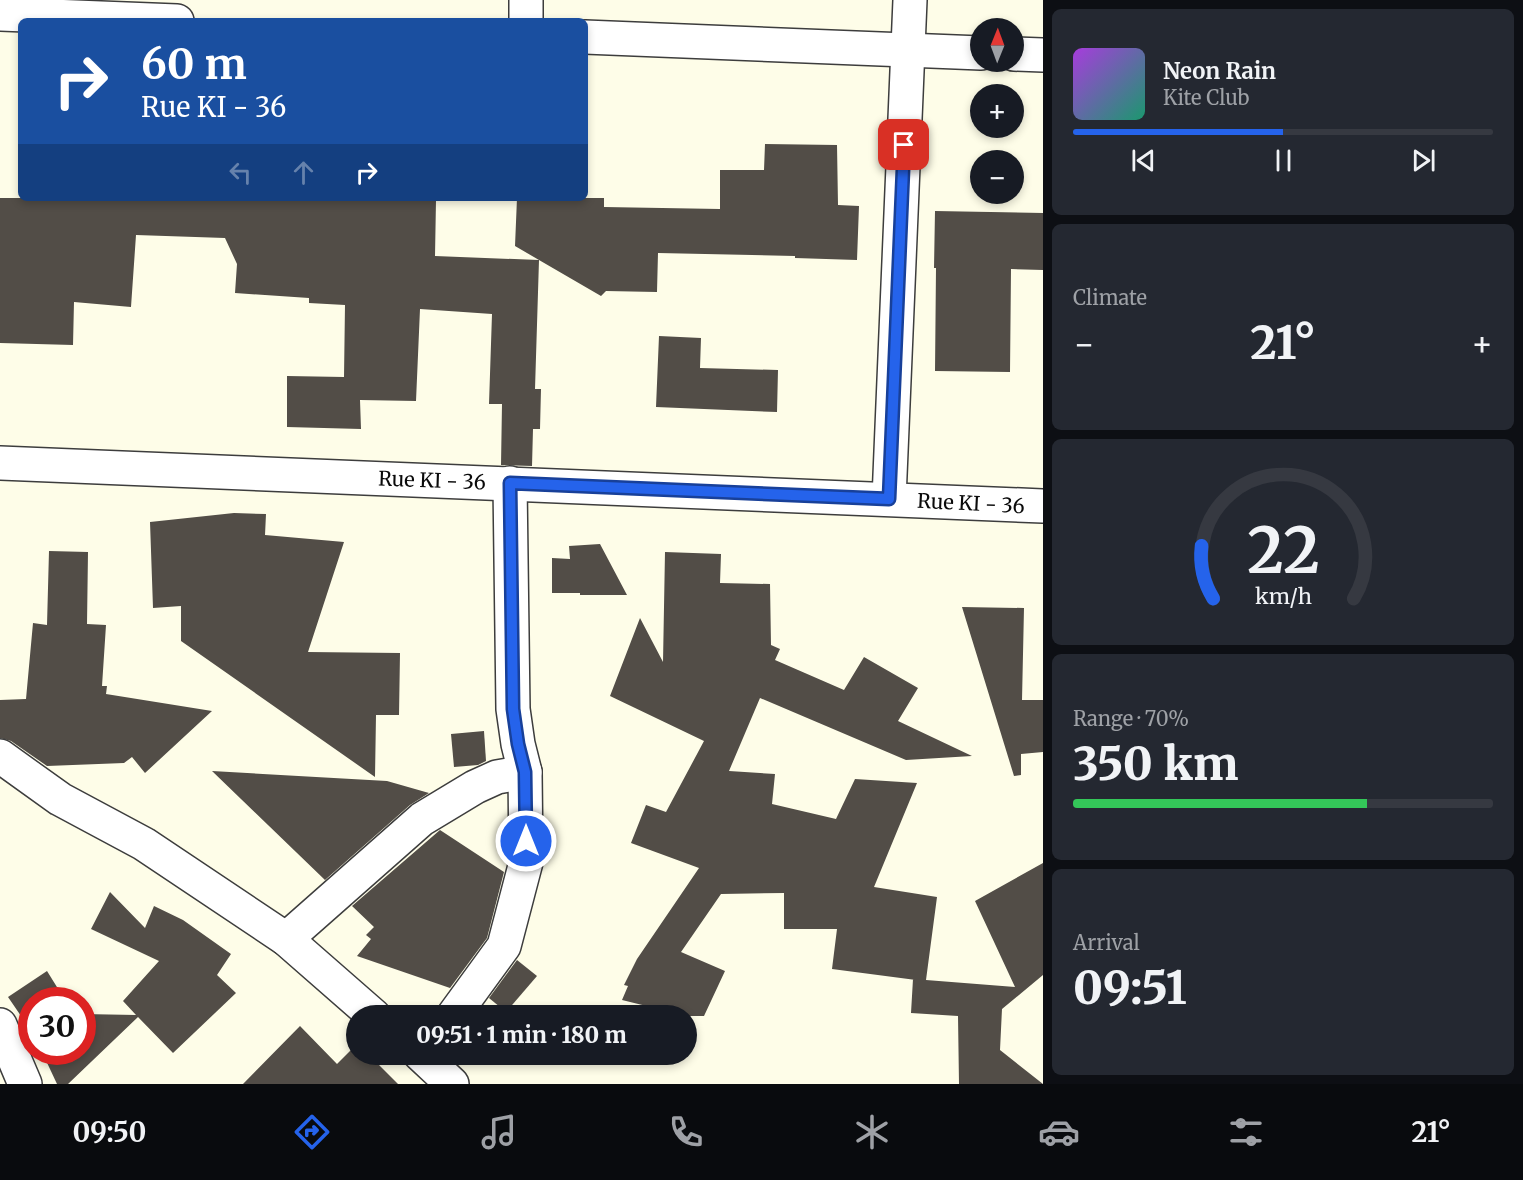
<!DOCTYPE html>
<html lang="en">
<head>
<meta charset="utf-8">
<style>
  body { margin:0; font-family:Merriweather,serif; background:#242831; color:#f1f3f6; height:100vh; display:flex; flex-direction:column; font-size:22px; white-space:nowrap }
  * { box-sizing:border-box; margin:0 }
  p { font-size:20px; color:#9ea1a6 }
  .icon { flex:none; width:33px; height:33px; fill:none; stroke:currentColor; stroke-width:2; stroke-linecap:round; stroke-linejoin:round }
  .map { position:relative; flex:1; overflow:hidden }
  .panel { display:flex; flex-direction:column; gap:9px; padding:9px; background:#0d0f14; width:480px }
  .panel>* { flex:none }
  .hud { position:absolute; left:18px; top:18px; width:570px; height:183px; border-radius:9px; box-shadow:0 3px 9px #0003; background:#1a4fa0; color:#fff; overflow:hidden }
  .needle { width:39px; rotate:1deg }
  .buttons { position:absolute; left:970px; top:18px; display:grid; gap:12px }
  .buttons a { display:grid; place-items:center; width:54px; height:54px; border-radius:50%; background:#171b24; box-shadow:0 3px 9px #0003; font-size:30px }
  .speed { position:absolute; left:18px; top:987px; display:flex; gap:12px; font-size:30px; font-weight:700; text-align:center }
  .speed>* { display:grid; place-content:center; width:78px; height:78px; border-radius:50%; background:#171b24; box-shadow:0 3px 9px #0003; line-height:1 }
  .speed .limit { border:9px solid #d22; background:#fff; color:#111 }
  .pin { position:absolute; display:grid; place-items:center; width:51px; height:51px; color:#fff; margin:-26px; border-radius:12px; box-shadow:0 3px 9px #0006 }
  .me { position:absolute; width:66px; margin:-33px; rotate:0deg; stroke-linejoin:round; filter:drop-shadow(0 0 4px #0008) }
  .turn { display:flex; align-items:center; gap:21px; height:126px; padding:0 24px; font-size:27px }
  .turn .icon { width:78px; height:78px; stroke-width:2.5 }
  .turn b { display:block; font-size:42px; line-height:51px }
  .lanes { display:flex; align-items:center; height:57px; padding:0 24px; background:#0003; justify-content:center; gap:30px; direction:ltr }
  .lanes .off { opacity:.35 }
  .big { font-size:45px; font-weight:800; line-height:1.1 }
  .panel .widget { flex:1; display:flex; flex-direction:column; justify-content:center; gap:9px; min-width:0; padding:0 21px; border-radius:9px; background:#242831 }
  .panel .dial { align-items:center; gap:0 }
  .dial svg { height:156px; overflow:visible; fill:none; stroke:#363941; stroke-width:7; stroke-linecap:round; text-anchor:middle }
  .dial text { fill:#f1f3f6; stroke:none }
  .song { display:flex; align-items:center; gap:18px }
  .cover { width:72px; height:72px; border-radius:9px; background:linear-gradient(135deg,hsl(280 70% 55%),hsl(160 70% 35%)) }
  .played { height:6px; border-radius:3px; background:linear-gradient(90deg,#2563eb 50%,#363941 50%) }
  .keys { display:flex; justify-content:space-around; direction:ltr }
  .heat { display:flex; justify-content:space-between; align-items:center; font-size:33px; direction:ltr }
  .charge { height:9px; border-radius:4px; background:linear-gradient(90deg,#34c759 70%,#363941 0) }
  .trip { position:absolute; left:346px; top:1005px; width:351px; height:60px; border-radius:30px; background:#171b24; box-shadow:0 3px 9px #0003; font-weight:800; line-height:60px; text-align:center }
  .menu { display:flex; height:96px; justify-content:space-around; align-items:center; background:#090b0e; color:#9ea1a6 }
  .menu .icon { width:42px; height:42px }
  .menu .current { color:#2563eb }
  .menu b { font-size:27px; color:#f1f3f6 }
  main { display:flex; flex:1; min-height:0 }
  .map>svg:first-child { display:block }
  .building { fill:#524d47 }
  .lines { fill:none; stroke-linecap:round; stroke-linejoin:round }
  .minor-casing { stroke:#3d3d3d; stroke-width:36 }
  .minor { stroke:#fff; stroke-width:33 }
  .route-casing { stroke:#184099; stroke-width:15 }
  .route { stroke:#2563eb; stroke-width:10 }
  .labels { text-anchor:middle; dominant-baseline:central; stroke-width:6; stroke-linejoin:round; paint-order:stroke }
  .street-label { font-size:20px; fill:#0a0a0a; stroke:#fff }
</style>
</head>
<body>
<main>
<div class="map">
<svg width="1043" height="1084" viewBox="0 0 1043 1084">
  <rect width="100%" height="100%" fill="#fefde8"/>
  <g class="building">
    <path d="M 765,144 L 837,145 L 838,205 L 859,206 L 857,260 L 795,258 L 795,256 L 658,253 L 657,292 L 606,291 L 601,296 L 539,260 L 535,389 L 541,389 L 540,429 L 533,429 L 532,466 L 501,465 L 502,404 L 489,404 L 492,314 L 420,309 L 416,401 L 360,400 L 361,429 L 287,427 L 287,376 L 344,377 L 345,305 L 309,303 L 309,298 L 235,293 L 237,264 L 225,238 L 136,235 L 131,307 L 74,302 L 73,345 L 0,343 L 0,198 L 394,198 L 394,200 L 436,200 L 435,256 L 539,260 L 515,246 L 517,198 L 604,198 L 604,207 L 720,209 L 720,170 L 764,170 Z"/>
    <path d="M 935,211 L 1043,213 L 1043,270 L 1011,269 L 1010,372 L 935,371 L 936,268 L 934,268 Z"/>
    <path d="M 659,336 L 701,338 L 700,368 L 778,370 L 777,412 L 656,407 Z"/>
    <path d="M 234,513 L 266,514 L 265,535 L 344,542 L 308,652 L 400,653 L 399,715 L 376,715 L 375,777 L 181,641 L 181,606 L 153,608 L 150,522 Z"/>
    <path d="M 600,544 L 627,595 L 580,595 L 580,593 L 552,593 L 552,558 L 570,559 L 569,546 Z"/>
    <path d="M 49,551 L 88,552 L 87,624 L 106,625 L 102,686 L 107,686 L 106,694 L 212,711 L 145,773 L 132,757 L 124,763 L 47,766 L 11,741 L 0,738 L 0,700 L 26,699 L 33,623 L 47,625 Z"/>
    <path d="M 665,552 L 721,554 L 720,583 L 770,584 L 771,645 L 780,649 L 775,660 L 844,690 L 864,657 L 918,688 L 898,721 L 972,756 L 906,760 L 760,698 L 729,771 L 775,774 L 772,804 L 836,819 L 855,779 L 917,783 L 874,887 L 937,897 L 926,980 L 1015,987 L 975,901 L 1043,863 L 1043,975 L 1002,1009 L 1000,1050 L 1043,1084 L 959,1084 L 958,1016 L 911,1013 L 913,979 L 916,980 L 832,969 L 837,929 L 784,929 L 784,893 L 721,894 L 681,952 L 725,971 L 704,1016 L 687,1016 L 622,1000 L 628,986 L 624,985 L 637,959 L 699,868 L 631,843 L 646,805 L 666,812 L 704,741 L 610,696 L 640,618 L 663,662 Z"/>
    <path d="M 962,607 L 1024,608 L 1022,700 L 1043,700 L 1043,752 L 1021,754 L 1021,775 L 1014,776 Z"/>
    <path d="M 484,731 L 486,761 L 478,765 L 454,767 L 451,734 Z"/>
    <path d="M 212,771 L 387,781 L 429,793 L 410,805 L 325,880 Z"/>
    <path d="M 440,830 L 504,872 L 487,938 L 450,988 L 357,956 L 371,939 L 366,935 L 374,927 L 352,906 Z"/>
    <path d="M 110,892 L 145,928 L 154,906 L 183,920 L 231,954 L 217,975 L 236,993 L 173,1053 L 138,1017 L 68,1084 L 57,1084 L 42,1052 L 82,1052 L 82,1014 L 136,1015 L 123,1001 L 159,961 L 91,929 Z"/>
    <path d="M 517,960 L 537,976 L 506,1012 L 489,998 Z"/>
    <path d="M 47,971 L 65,1000 L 32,1000 L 32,1032 L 8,997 Z"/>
    <path d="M 300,1026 L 337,1064 L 357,1044 L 357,1054 L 368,1054 L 398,1084 L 243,1084 Z"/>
  </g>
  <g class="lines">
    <defs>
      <g id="minor">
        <path d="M 0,14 L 177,21"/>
        <path d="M 526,21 L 526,0"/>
        <path d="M 585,37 L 981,53"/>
        <path d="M 1014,54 L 1043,55"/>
        <path d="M 0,463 L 1043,506"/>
        <path d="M 889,499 L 910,0"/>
        <path d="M 0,756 L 60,799 L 144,844 L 286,939 L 374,1016"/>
        <path d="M 286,939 L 422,819 L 475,787 L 497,777 L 525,772"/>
        <path d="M 453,1016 L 504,946 L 526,862 L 525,772 L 518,744 L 513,709 L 510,483"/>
        <path d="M 0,1025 L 25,1084"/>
        <path d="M 420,1054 L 452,1084"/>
      </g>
    </defs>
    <use href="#minor" class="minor-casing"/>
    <use href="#minor" class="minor"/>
  </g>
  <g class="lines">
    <defs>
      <path id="route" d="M 526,841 L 525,772 L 518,744 L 513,709 L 510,483 L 889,499 L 904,145"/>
    </defs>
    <use href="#route" class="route-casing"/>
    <use href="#route" class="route"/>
  </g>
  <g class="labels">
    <g class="street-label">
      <text transform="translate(432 480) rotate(2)">Rue KI - 36</text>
      <text transform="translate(971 503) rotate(3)">Rue KI - 36</text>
    </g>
  </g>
</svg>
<div class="buttons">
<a><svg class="needle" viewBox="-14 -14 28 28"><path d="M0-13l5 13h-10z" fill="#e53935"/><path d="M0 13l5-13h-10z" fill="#9ea1a6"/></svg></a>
<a>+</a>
<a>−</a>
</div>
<div class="speed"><div class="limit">30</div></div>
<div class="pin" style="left:904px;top:145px;background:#d93025"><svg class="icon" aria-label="arrive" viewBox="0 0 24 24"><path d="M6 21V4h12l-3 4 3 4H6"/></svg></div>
<svg class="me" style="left:526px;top:841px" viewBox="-20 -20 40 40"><circle r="17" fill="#2563eb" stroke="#fff" stroke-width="3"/><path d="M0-11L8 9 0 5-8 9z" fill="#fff"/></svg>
<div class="trip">09:51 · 1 min · 180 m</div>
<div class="hud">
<div class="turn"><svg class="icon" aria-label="right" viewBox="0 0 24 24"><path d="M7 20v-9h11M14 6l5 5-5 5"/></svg><div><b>60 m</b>Rue KI - 36</div></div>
<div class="lanes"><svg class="icon off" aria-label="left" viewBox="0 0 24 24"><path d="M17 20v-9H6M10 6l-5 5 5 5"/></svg><svg class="icon off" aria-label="ahead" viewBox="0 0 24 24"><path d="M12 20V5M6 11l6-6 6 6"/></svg><svg class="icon" aria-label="right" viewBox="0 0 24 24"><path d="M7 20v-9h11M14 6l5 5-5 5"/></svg></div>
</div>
</div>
<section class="panel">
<div class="widget">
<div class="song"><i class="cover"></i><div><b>Neon Rain</b><p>Kite Club</p></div></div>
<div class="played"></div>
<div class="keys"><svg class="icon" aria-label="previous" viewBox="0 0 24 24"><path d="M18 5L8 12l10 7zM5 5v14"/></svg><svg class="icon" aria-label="pause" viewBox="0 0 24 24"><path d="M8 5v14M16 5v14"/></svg><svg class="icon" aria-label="next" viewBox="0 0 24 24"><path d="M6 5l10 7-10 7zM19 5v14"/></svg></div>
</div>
<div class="widget"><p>Climate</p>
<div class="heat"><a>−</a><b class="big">21°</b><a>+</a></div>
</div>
<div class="widget dial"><svg viewBox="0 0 100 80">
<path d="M14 69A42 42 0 1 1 86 69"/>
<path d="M14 69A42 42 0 0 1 8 42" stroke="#2563eb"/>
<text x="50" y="56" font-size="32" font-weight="700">22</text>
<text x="50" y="72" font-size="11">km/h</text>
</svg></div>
<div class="widget"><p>Range · 70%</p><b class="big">350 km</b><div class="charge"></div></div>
<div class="widget"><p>Arrival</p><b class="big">09:51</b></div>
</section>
</main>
<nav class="menu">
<b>09:50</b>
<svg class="icon current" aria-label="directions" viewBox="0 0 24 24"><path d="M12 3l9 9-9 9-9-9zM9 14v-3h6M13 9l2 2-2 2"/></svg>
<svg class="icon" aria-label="music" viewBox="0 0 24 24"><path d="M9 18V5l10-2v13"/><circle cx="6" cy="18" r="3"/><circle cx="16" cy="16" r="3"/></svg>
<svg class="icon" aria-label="phone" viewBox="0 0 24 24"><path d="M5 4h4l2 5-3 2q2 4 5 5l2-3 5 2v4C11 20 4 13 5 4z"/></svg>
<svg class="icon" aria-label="climate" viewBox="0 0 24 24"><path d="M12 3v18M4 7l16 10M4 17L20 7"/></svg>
<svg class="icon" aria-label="car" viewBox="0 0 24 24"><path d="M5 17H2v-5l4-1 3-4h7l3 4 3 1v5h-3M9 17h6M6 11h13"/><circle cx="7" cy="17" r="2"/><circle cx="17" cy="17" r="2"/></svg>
<svg class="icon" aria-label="filters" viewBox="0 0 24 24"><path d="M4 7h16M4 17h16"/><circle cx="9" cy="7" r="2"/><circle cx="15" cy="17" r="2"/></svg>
<b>21°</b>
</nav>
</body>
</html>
